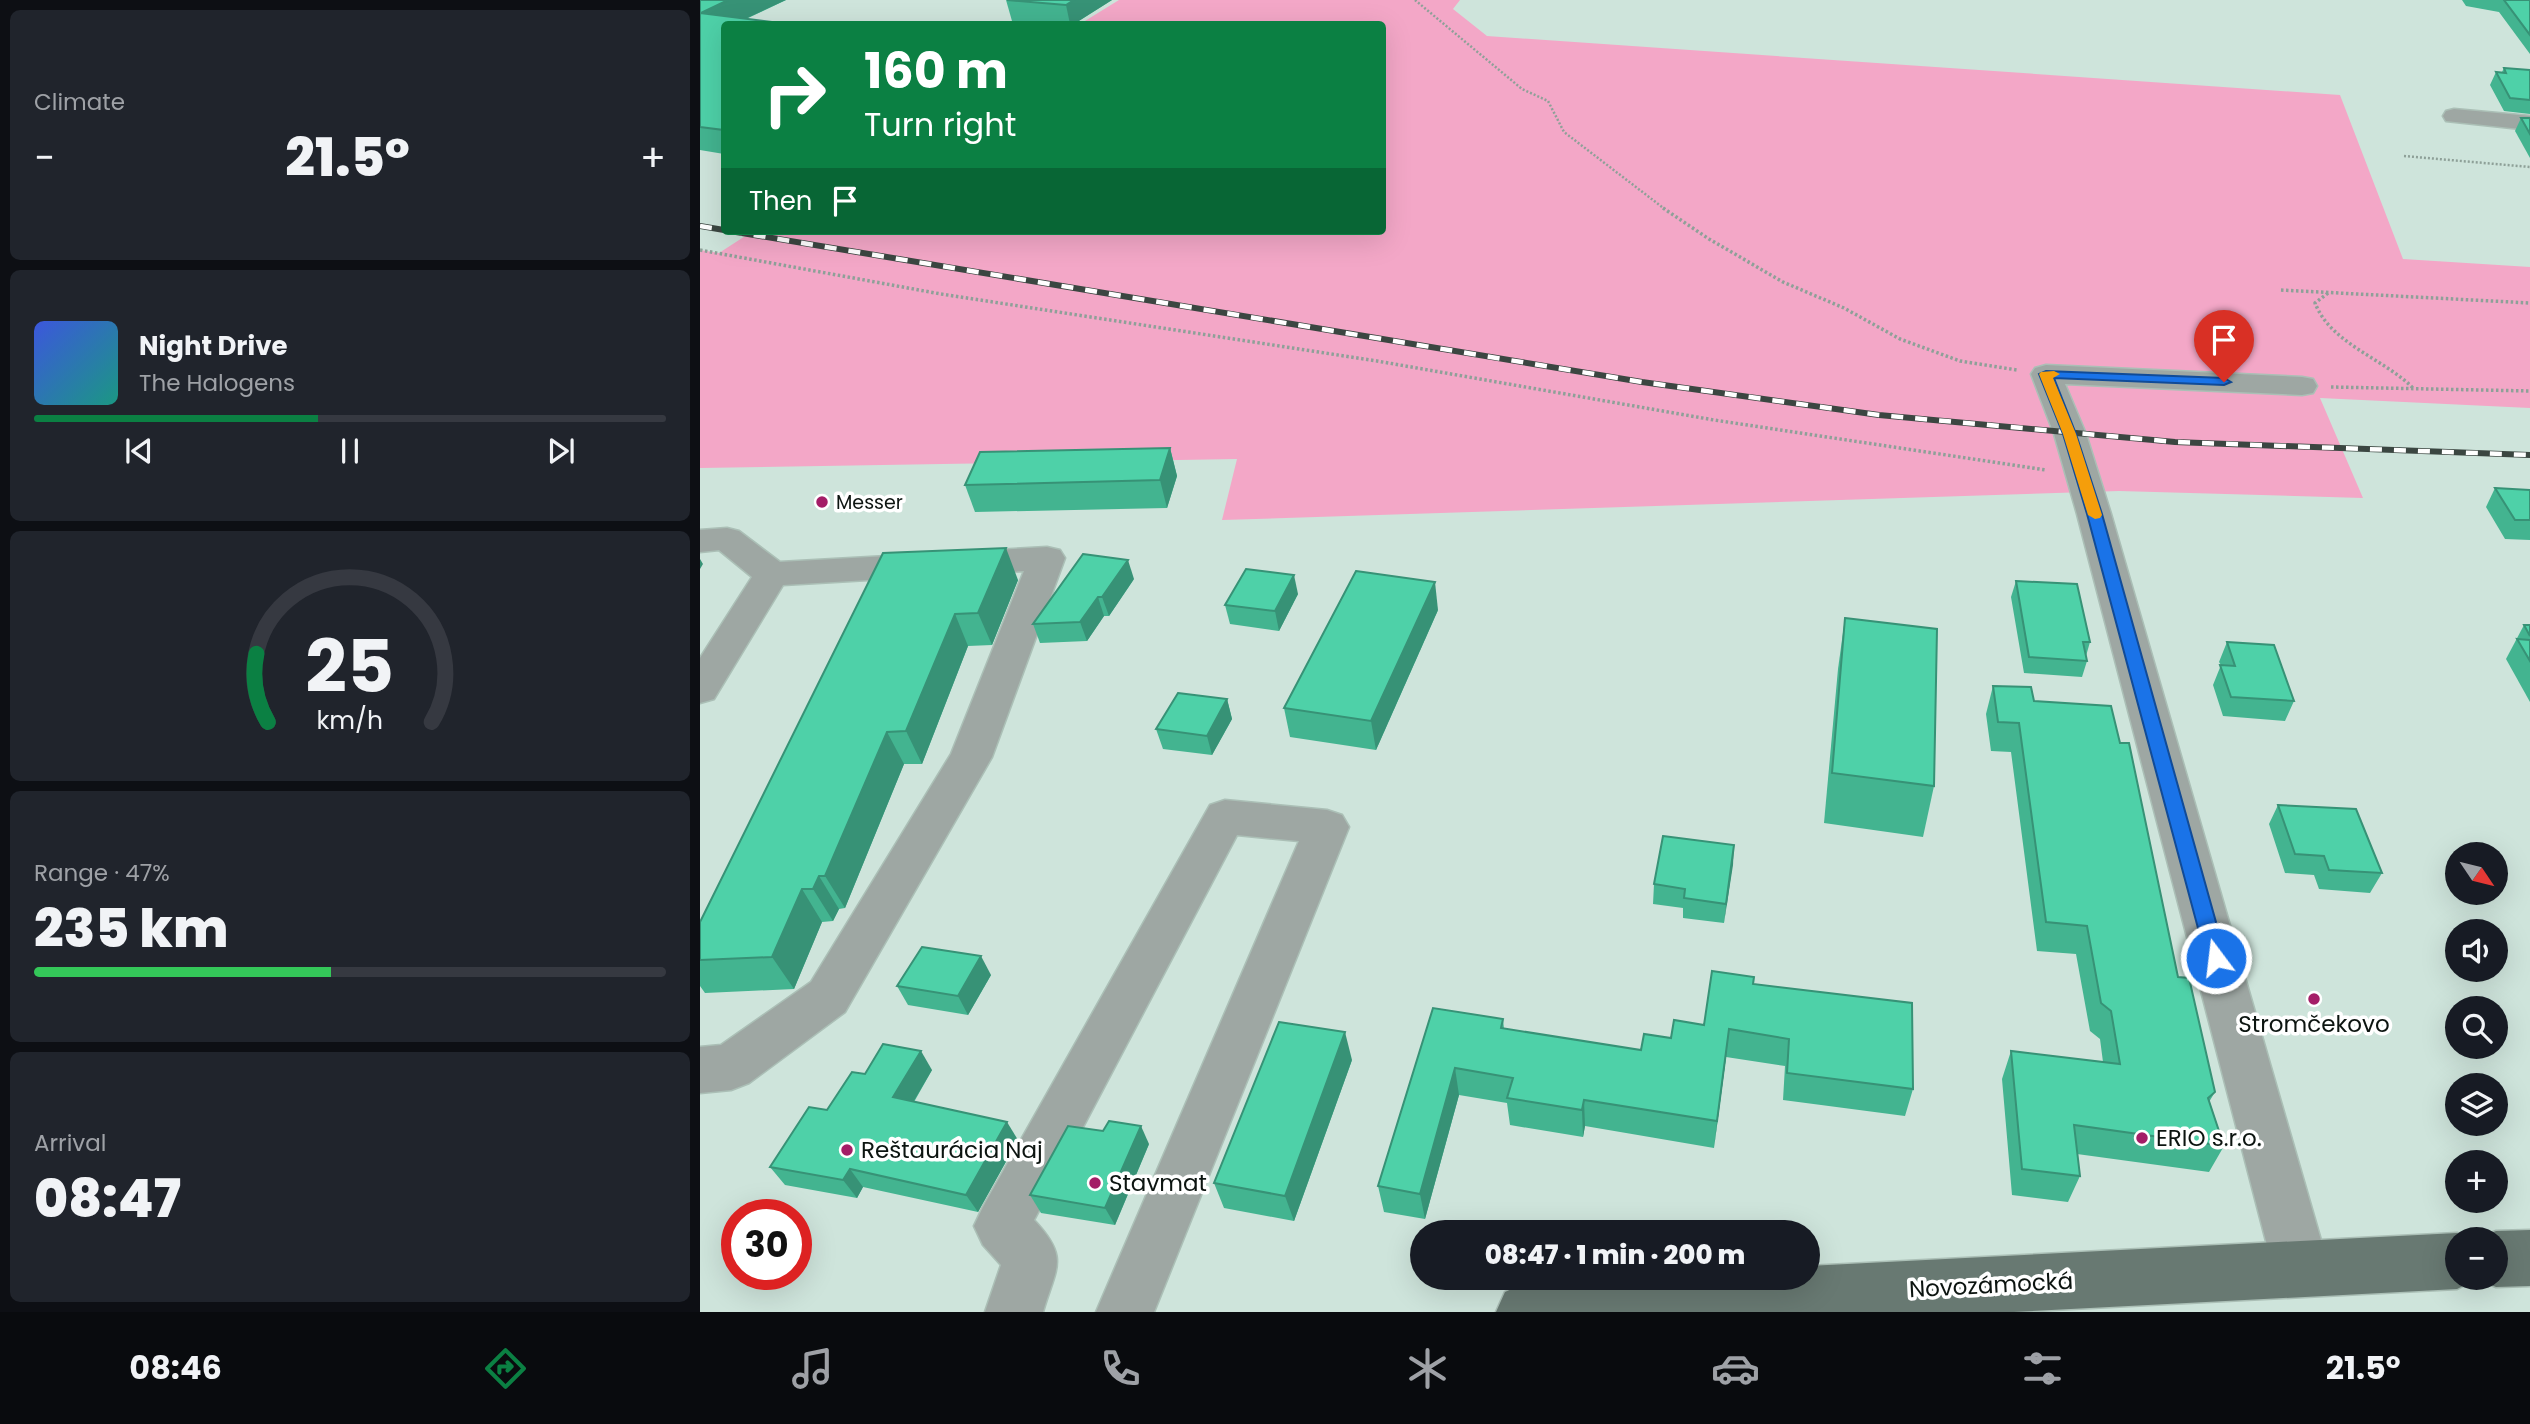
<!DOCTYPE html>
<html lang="en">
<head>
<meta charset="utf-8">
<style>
  body { margin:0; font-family:Poppins,sans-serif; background:#20242c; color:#f1f3f6; height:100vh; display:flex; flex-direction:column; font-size:26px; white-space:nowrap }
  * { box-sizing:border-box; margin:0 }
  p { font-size:23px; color:#9ea1a6 }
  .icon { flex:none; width:38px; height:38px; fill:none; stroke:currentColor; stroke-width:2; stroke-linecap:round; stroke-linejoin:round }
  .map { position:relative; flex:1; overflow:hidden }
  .panel { display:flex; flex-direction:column; gap:10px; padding:10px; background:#0d0f14; width:700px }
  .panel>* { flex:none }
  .top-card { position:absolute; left:21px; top:21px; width:665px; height:214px; border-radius:7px; box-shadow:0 7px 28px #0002; background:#0b8043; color:#fff; overflow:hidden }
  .needle { width:46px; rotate:125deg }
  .buttons { position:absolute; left:1745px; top:842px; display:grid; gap:14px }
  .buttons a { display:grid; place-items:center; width:63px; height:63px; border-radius:50%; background:#171b24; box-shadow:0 7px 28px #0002; font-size:35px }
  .speed { position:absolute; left:21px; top:1199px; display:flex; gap:14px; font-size:35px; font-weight:700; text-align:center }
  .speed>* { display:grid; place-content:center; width:91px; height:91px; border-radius:50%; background:#171b24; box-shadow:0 7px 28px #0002; line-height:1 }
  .speed .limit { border:10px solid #d22; background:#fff; color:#111 }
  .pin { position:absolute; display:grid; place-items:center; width:60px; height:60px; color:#fff; margin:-72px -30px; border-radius:50% 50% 50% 0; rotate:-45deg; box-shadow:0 0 7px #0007 }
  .pin .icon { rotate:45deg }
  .me { position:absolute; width:77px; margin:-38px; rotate:345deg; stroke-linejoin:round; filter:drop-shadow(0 0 5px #0008) }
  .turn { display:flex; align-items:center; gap:24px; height:147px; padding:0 28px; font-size:32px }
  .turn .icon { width:91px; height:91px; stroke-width:2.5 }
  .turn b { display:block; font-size:49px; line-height:60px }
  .then { display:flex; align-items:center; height:66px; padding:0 28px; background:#0003; gap:14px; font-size:26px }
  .big { font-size:52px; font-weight:800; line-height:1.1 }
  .panel .tile { flex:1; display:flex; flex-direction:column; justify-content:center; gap:10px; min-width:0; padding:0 24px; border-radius:10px; background:#20242c }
  .panel .dial { align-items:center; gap:0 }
  .dial svg { height:182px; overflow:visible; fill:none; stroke:#363941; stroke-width:7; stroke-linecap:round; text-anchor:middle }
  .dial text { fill:#f1f3f6; stroke:none }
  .song { display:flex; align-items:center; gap:21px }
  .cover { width:84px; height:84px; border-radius:10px; background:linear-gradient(135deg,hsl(230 70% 55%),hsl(170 70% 35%)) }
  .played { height:7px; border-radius:4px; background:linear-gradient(90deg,#0b8043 45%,#363941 45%) }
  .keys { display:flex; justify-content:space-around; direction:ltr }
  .heat { display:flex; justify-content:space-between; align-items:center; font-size:38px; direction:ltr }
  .charge { height:10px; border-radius:5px; background:linear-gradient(90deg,#34c759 47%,#363941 0) }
  .trip { position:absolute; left:710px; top:1220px; width:410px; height:70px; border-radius:35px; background:#171b24; box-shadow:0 7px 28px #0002; font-weight:800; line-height:70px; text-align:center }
  .tab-bar { display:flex; height:112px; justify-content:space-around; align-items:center; background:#090b0e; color:#9ea1a6 }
  .tab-bar .icon { width:49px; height:49px }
  .tab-bar .on { color:#0b8043 }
  .tab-bar b { font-size:32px; color:#f1f3f6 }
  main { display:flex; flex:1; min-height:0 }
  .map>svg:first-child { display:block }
  .green { fill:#f3a7c7 }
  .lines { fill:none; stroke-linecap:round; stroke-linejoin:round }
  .minor-casing { stroke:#abbfb6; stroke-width:3 }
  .major-casing { stroke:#abbfb6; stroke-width:3 }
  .path-far1 { stroke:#8ea098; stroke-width:2.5; stroke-dasharray:2 2; stroke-linecap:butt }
  .path { stroke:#8ea098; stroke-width:3.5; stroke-dasharray:2.5 2.5; stroke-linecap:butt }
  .minor { fill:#9ea7a3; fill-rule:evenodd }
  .major { fill:#687972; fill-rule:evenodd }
  .rail-casing { stroke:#3b4641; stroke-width:6 }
  .rail { stroke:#fff; stroke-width:4.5; stroke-dasharray:12; stroke-linecap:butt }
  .wall { fill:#43b490 }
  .shaded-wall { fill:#379276 }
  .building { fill:#4ed1a8; stroke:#379276; stroke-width:2 }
  .route { fill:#1a73e8; stroke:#114b97; stroke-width:2 }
  .slow { fill:#f59e0b }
  .poi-dot { fill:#a41d67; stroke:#fff; stroke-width:2.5 }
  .labels { text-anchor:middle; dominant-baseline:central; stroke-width:7; stroke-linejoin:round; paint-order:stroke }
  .poi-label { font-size:19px; fill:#0c1410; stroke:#fff; text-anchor:start }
  .near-poi-label { font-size:23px; fill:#0c1410; stroke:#fff; text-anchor:start }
  .near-street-label { font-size:23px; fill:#0c1410; stroke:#fff }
</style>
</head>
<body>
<main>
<section class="panel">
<div class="tile"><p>Climate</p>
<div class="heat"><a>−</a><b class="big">21.5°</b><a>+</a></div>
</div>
<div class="tile">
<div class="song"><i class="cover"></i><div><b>Night Drive</b><p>The Halogens</p></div></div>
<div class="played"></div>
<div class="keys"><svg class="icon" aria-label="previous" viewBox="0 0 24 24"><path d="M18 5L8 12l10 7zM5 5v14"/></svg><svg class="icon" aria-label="pause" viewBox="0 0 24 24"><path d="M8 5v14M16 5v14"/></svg><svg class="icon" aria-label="next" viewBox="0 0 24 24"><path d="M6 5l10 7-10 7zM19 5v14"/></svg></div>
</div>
<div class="tile dial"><svg viewBox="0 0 100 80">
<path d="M14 69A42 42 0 1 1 86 69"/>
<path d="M14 69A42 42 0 0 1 9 39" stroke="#0b8043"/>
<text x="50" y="56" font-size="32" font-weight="700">25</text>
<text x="50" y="72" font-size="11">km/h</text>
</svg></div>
<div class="tile"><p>Range · 47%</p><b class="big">235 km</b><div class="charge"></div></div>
<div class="tile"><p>Arrival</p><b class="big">08:47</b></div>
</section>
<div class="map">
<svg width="1830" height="1312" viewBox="0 0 1830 1312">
  <rect width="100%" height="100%" fill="#cee4db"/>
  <path class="green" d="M 419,0 L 760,0 L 753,9 L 787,36 L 1640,95 L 1703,259 L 1830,267 L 1830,408 L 1620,398 L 1663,498 L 1419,491 L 522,520 L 537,459 L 0,468 L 0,250 L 19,253 L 53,231 L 682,231 L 682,24 L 380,24 Z"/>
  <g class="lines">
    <defs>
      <g id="minor">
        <path d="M 1754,109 L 1830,116 L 1830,130 L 1746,121 L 1743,116 L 1746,111 Z"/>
        <path d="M 1346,365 L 1602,377 L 1613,379 L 1617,386 L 1613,393 L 1602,395 L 1365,384 L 1386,434 L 1411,514 L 1629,1268 L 1621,1288 L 1601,1296 L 1581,1288 L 1573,1268 L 1377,514 L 1354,434 L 1331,374 L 1335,368 Z"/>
        <path d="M 27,528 L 39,531 L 80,562 L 347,547 L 360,550 L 365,558 L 292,757 L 145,1012 L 49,1083 L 31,1090 L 0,1093 L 0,1047 L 21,1045 L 111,982 L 251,754 L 324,571 L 83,585 L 14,699 L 0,703 L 0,658 L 52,577 L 19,550 L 0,552 L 0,530 Z"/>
        <path d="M 525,800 L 627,810 L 642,815 L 649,827 L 454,1312 L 396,1312 L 599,841 L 537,835 L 334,1220 C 370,1258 356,1267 343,1312 L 285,1312 L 301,1265 L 283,1245 L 274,1226 L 283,1207 L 510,805 Z"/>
      </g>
      <path id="major" d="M 1830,1230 L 1830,1286 L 1796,1287 L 1777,1279 L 1757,1289 L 1314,1312 L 796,1312 L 805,1292 L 825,1283 L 919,1278 L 1108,1278 L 1108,1266 L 1757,1233 L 1771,1239 L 1757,1239 L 1757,1278 L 1796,1278 L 1796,1239 L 1777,1239 L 1796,1231 Z"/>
    </defs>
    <use href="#minor" class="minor-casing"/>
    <use href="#major" class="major-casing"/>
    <g class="path-far1">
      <path d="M 715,0 L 822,89 L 848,101 L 864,132 L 966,210"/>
      <path d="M 1704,156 L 1830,167"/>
    </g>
    <g class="path">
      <path d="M 963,208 L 1009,239 L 1083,282 L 1144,308 L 1200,339 L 1260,361 L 1317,370"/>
      <path d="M 0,250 L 241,294 L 677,361 L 1014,420 L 1346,470"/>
      <path d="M 1581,290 L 1830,303"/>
      <path d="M 1628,293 L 1615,303 C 1631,344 1683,358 1713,388"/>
      <path d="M 1631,387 L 1830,391"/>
    </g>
    <use href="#minor" class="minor"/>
    <use href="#major" class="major"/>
    <defs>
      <g id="rail">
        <path d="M 0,226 L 24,230"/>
        <path d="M 30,231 L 942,382 L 1179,415 L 1475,442 L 1830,455"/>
      </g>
    </defs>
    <use href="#rail" class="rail-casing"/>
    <use href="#rail" class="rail"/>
  </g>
  <g class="wall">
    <path d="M 0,0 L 86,0 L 46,19 L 24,24 L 24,154 L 0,150 Z"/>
    <path d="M 306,0 L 412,0 L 374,24 L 351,24 L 312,21 Z"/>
    <path d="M 1762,0 L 1830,0 L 1830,54 L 1799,12 L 1766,6 Z"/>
    <path d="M 1804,68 L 1830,70 L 1830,114 L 1804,111 L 1790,85 L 1796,72 L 1802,72 Z"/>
    <path d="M 1821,118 L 1830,118 L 1830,158 L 1815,131 Z"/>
    <path d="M 470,448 L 477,476 L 467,508 L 275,512 L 265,485 Z"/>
    <path d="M 1795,488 L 1830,490 L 1830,540 L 1805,539 L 1786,507 Z"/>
    <path d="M 183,553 L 318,580 L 292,645 L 268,646 L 222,764 L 204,764 L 145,908 L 139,909 L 133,921 L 122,922 L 94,989 L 5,993 L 0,986 L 0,922 Z"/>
    <path d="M 434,579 L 409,616 L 404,616 L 387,641 L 340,643 L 333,624 Z"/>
    <path d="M 1316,581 L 1390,642 L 1386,656 L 1387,661 L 1382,677 L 1324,673 L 1311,597 Z"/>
    <path d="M 598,594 L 579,631 L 530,624 L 525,605 Z"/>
    <path d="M 738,610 L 676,750 L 590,737 L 584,708 Z"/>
    <path d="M 1145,618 L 1234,786 L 1223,837 L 1124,823 L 1138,669 Z"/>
    <path d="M 1824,625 L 1830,625 L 1830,702 L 1806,659 Z"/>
    <path d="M 1527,642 L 1594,701 L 1585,721 L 1523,716 L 1513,685 L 1521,665 L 1519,662 Z"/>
    <path d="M 1293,686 L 1334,701 L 1478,977 L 1515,1092 L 1509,1102 L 1524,1146 L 1509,1172 L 1377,1154 L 1380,1176 L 1368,1202 L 1312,1195 L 1302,1079 L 1311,1051 L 1403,1062 L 1400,1039 L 1390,1031 L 1376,954 L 1337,951 L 1311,752 L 1291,751 L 1286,714 Z"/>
    <path d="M 527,699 L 532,719 L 512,755 L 463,749 L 456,729 Z"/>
    <path d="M 1578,805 L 1682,873 L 1670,893 L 1619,889 L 1614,875 L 1585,873 L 1569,824 Z"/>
    <path d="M 1034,845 L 1024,923 L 983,918 L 983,908 L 953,904 L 954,884 Z"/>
    <path d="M 291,975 L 268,1015 L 208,1005 L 197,986 Z"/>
    <path d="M 1053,984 L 1213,1089 L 1205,1116 L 1083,1100 L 1085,1066 L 1026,1057 L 1014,1148 L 885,1126 L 883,1137 L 810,1125 L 807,1103 L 759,1095 L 725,1219 L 684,1212 L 678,1186 L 733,1008 L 803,1019 L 804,1029 L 941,1050 L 1004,1025 Z"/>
    <path d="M 652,1060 L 594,1221 L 524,1208 L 514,1183 Z"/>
    <path d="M 232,1070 L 214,1102 L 318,1140 L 278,1212 L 163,1187 L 157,1198 L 85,1185 L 70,1167 L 127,1110 L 165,1074 Z"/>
    <path d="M 449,1144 L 415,1225 L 341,1213 L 330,1195 Z"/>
  </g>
  <g class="shaded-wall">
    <path d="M 28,0 L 86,0 L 34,24 L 1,13 Z"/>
    <path d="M 374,0 L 412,0 L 374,24 L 370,24 L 366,5 Z"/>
    <path d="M 470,448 L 477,476 L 467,508 L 460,480 Z"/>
    <path d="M 306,548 L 318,580 L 292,645 L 278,613 Z"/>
    <path d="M 0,559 L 3,564 L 0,569 Z"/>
    <path d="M 428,560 L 434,579 L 409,616 L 402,597 Z"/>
    <path d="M 594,575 L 598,594 L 579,631 L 575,611 Z"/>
    <path d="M 735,582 L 738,610 L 676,750 L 671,721 Z"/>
    <path d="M 398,597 L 404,616 L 387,641 L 380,622 Z"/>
    <path d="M 255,614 L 268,646 L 222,764 L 206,731 Z"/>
    <path d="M 527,699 L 532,719 L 512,755 L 507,736 Z"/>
    <path d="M 187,732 L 204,764 L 145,908 L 125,876 Z"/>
    <path d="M 1034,845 L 1033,865 L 1024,923 L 1026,904 Z"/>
    <path d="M 119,876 L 139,909 L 133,921 L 113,889 Z"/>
    <path d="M 102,889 L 122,922 L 94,989 L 72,957 Z"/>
    <path d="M 281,956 L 291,975 L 268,1015 L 258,996 Z"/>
    <path d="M 1029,1029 L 1026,1057 L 1014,1148 L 1017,1121 Z"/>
    <path d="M 645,1032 L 652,1060 L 594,1221 L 585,1196 Z"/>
    <path d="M 221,1051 L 232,1070 L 205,1116 L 193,1097 Z"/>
    <path d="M 755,1068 L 759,1095 L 725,1219 L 720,1194 Z"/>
    <path d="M 884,1100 L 885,1126 L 883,1137 L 882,1110 Z"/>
    <path d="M 307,1122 L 318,1140 L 278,1212 L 266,1195 Z"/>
    <path d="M 441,1126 L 449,1144 L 415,1225 L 405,1208 Z"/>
    <path d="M 150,1169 L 163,1187 L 157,1198 L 143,1180 Z"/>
  </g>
  <g class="building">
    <path d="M 0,0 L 28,0 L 1,13 L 88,24 L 24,24 L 24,130 L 0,127 Z"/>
    <path d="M 307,0 L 374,0 L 366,5 Z"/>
    <path d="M 1804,0 L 1830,0 L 1830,35 Z"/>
    <path d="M 1804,68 L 1830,70 L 1830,100 L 1810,98 L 1796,72 L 1806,73 Z"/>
    <path d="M 1821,118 L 1830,118 L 1830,134 Z"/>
    <path d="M 470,448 L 460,480 L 265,485 L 280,452 Z"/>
    <path d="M 1795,488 L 1830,490 L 1830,520 L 1815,520 Z"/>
    <path d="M 306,548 L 278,613 L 255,614 L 206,731 L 187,732 L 125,876 L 119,876 L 113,889 L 102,889 L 72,957 L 0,960 L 0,922 L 183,553 Z"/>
    <path d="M 383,554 L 428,560 L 402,597 L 398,597 L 380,622 L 333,624 Z"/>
    <path d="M 546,569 L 594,575 L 575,611 L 525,605 Z"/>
    <path d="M 656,571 L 735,582 L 671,721 L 584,708 Z"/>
    <path d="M 1316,581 L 1377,584 L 1390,642 L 1383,642 L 1387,661 L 1329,657 Z"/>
    <path d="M 1145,618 L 1237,629 L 1234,786 L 1132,773 Z"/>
    <path d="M 1824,625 L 1830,625 L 1830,636 Z"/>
    <path d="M 1817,639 L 1830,640 L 1830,661 Z"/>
    <path d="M 1527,642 L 1574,645 L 1594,701 L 1531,697 L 1520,665 L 1535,666 Z"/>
    <path d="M 1293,686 L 1331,687 L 1334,701 L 1411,706 L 1420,743 L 1429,743 L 1478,977 L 1489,978 L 1515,1092 L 1508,1098 L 1524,1146 L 1374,1125 L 1380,1176 L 1322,1169 L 1311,1051 L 1420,1064 L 1411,1011 L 1401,1003 L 1387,926 L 1346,922 L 1319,723 L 1298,722 Z"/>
    <path d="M 478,693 L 527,699 L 507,736 L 456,729 Z"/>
    <path d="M 1578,805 L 1656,809 L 1682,873 L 1629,870 L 1624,856 L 1595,854 Z"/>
    <path d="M 963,836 L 1034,845 L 1026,904 L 984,898 L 985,889 L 954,884 Z"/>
    <path d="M 222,947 L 281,956 L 258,996 L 197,986 Z"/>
    <path d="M 1012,971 L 1054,977 L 1053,984 L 1212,1003 L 1213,1089 L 1087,1073 L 1089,1039 L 1029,1029 L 1017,1121 L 884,1100 L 882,1110 L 807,1098 L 813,1078 L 755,1068 L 720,1194 L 678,1186 L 733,1008 L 803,1019 L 801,1028 L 941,1050 L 944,1034 L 971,1038 L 974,1020 L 1004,1025 Z"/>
    <path d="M 579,1022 L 645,1032 L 585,1196 L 514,1183 Z"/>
    <path d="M 183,1044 L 221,1051 L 193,1097 L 307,1122 L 266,1195 L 150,1169 L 143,1180 L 70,1167 L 109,1107 L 127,1110 L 152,1072 L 165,1074 Z"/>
    <path d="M 409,1121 L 441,1126 L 405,1208 L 330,1195 L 368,1126 L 403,1131 Z"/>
  </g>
  <path class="route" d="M 1346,371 L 1524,378 L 1531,382 L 1524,385 L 1354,378 L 1376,434 L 1402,514 L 1526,958 L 1523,964 L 1516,966 L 1509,964 L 1506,958 L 1387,514 L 1363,434 L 1339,374 Z"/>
  <path class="slow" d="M 1354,371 L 1360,374 L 1353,378 L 1376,434 L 1402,515 L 1400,518 L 1395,519 L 1388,515 L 1363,434 L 1339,374 L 1341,372 Z"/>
  <g class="poi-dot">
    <circle cx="122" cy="502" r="7"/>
    <circle cx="1614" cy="999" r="7"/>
    <circle cx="1442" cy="1138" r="7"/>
    <circle cx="147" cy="1150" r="7"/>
    <circle cx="395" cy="1183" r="7"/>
  </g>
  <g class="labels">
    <g class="poi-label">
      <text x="136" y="502">Messer</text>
    </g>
    <g class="near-poi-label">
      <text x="1614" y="1024" text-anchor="middle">Stromčekovo</text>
      <text x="1456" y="1138">ERIO s.r.o.</text>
      <text x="161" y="1150">Reštaurácia Naj</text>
      <text x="409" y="1183">Stavmat</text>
    </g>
    <g class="near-street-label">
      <text transform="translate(1291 1285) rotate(-3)">Novozámocká</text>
    </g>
  </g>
</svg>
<div class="buttons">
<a><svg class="needle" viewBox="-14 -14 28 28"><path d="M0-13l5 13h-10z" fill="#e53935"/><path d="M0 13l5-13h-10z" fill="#9ea1a6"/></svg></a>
<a><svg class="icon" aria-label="sound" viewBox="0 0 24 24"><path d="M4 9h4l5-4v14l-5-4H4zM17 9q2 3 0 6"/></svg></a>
<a><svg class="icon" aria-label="search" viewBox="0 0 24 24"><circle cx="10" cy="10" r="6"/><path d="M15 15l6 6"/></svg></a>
<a><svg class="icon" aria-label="layers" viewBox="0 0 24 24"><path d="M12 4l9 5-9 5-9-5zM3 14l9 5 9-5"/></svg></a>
<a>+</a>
<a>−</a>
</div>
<div class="speed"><div class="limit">30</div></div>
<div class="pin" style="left:1524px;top:382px;background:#d93025"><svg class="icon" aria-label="arrive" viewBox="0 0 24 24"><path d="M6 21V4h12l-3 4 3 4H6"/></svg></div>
<svg class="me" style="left:1516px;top:958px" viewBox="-20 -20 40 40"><circle r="17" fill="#1a73e8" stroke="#fff" stroke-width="3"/><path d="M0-11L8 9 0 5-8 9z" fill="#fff"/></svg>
<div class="trip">08:47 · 1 min · 200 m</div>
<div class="top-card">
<div class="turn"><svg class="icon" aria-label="right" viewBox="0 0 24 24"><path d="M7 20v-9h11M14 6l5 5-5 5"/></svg><div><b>160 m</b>Turn right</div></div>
<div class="then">Then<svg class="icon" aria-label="arrive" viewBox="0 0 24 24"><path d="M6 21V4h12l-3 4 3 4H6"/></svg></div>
</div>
</div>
</main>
<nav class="tab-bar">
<b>08:46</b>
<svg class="icon on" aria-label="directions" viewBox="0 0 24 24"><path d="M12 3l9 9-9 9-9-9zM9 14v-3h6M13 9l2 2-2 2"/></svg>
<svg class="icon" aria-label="music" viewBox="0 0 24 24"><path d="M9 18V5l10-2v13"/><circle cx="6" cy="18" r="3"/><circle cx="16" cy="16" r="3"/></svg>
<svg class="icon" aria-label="phone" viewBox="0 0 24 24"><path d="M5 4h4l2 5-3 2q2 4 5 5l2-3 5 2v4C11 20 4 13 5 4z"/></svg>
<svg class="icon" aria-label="climate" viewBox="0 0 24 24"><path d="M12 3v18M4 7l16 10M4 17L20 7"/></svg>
<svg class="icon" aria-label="car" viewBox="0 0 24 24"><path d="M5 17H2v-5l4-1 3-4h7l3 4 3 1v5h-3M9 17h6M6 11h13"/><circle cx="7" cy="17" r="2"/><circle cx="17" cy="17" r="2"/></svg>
<svg class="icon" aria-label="filters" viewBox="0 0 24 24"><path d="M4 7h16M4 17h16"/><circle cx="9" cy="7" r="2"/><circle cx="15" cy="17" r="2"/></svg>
<b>21.5°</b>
</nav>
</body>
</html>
